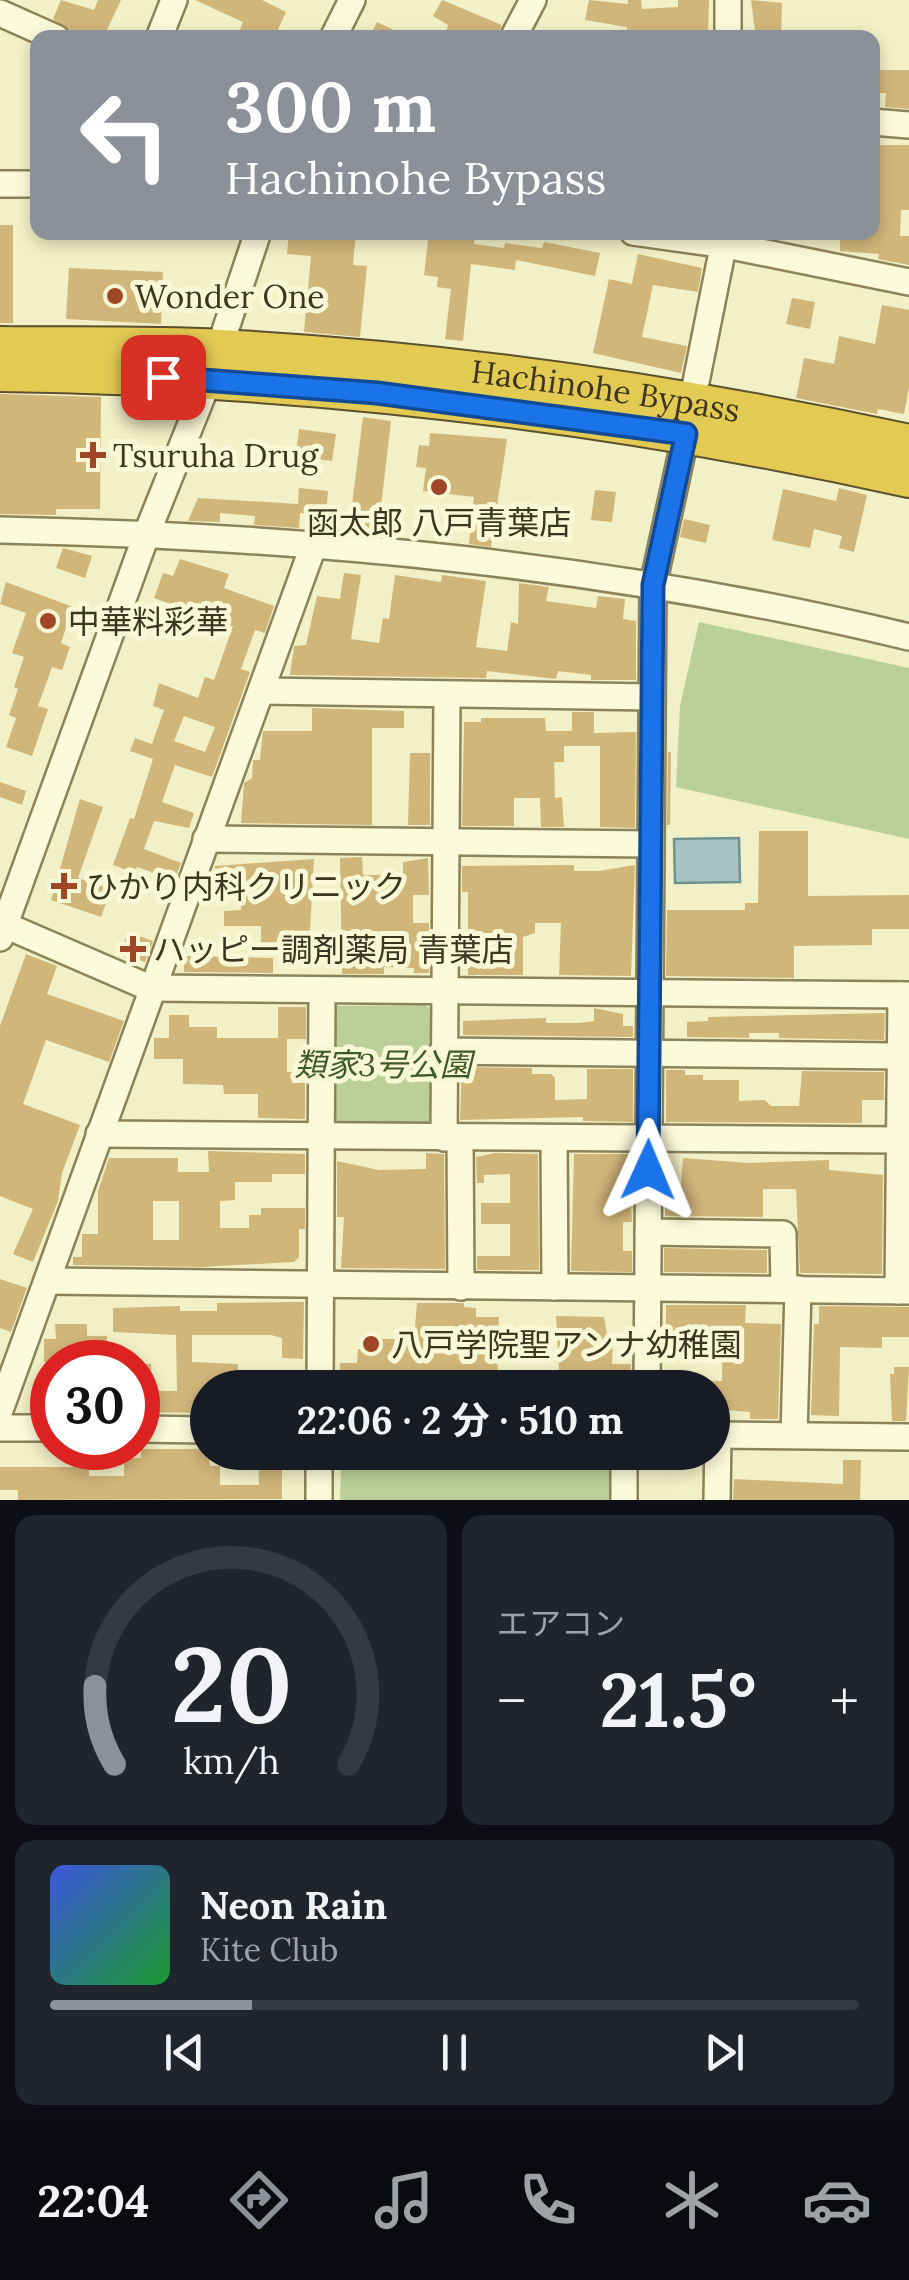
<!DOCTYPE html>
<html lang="ja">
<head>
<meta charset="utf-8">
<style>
  body { margin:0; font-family:Lora,"Noto Sans JP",serif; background:#20242c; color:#f1f3f6; height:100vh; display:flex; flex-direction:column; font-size:38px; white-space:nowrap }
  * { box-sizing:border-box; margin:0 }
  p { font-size:32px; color:#9ea1a6 }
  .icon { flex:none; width:55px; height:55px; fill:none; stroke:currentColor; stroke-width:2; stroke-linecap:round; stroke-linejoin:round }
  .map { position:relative; height:1500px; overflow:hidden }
  .sheet { display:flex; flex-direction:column; gap:15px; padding:15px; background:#0d0f14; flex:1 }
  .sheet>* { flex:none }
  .banner { position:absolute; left:30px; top:30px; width:850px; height:210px; border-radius:20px; box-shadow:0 5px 15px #0003; background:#8c9099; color:#fff; overflow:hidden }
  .speed { position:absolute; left:30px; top:1340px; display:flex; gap:20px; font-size:50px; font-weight:700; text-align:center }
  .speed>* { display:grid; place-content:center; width:130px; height:130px; border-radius:50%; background:#171b24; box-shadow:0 5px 15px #0003; line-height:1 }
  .speed .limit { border:15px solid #d22; background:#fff; color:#111 }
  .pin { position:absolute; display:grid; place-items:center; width:85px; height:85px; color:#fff; margin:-42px; border-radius:20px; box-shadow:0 5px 15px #0006 }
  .me { position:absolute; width:110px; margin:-55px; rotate:1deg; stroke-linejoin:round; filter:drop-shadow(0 0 8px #0008) }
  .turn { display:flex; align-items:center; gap:35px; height:210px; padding:0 30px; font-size:45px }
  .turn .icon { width:130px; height:130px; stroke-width:2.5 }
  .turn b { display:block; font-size:70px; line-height:85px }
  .big { font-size:75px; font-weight:700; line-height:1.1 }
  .sheet .widget { flex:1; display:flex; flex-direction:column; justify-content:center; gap:15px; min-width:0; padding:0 35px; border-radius:20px; background:#20242c }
  .sheet .dial { align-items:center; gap:0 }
  .dial svg { height:260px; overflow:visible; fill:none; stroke:#363941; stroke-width:7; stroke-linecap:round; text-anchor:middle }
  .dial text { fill:#f1f3f6; stroke:none }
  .song { display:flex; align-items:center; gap:30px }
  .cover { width:120px; height:120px; border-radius:15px; background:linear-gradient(135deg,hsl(230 70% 55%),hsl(130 70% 35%)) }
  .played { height:10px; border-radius:5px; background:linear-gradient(90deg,#8c9099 25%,#363941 25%) }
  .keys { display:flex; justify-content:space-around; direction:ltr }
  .heat { display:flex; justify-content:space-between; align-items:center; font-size:55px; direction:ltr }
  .sheet .tiles { flex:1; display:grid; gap:15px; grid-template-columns:1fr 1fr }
  .widget:last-child { grid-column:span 2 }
  .trip { position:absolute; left:190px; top:1370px; width:540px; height:100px; border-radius:50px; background:#171b24; box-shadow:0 5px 15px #0003; font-weight:700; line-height:100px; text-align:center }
  .tabs { display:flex; height:160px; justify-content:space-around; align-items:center; background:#090b0e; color:#9ea1a6 }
  .tabs .icon { width:70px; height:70px }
  .tabs .on { color:#8c9099 }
  .tabs b { font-size:45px; color:#f1f3f6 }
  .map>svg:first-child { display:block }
  .green { fill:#bad098 }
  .water { fill:#a7c4c3; stroke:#6d9293; stroke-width:2.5 }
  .building { fill:#d1b67a; fill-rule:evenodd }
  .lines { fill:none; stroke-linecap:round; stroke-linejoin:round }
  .minor-casing { stroke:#8d835a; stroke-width:30 }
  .highway-casing { stroke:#5b4f2e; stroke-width:42 }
  .minor { stroke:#fbfada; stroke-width:25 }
  .highway { stroke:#e3cb53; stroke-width:38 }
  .route-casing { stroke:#114b97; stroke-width:25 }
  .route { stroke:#1a73e8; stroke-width:18 }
  .poi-dot { fill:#a04727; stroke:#f8f7d6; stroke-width:4 }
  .labels { text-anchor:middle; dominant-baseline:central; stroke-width:10; stroke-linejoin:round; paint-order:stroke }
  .poi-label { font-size:32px; fill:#3d351f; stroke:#f8f7d6; text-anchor:start }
  .street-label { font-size:32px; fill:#3d351f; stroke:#f8f7d6 }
  .park-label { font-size:32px; font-style:italic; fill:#3e5a24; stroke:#f8f7d6 }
</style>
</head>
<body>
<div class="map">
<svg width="909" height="1500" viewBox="0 0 909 1500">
  <rect width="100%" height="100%" fill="#f1f0c6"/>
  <g class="green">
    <path d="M 699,622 L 909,668 L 909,839 L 676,787 L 680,706 Z"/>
    <path d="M 425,1005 L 434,1011 L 434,1121 L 430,1126 L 335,1126 L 330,1118 L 332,1011 L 336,1006 Z"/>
    <path d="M 351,1453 L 616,1455 L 616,1500 L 340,1500 L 341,1466 Z"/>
  </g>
  <path class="water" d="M 739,838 L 740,882 L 675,883 L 674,839 Z"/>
  <g class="building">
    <path d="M 61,0 L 94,10 L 98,0 L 121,0 L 103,38 L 71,33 L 53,19 Z"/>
    <path d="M 195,0 L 262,0 L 286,12 L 274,38 L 237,38 L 243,22 Z"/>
    <path d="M 442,0 L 502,25 L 495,38 L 445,38 L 448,25 L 433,16 Z"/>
    <path d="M 589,0 L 628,4 L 628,0 L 641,0 L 642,9 L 678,7 L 678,0 L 709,0 L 708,38 L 627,33 L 627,27 L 585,20 Z"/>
    <path d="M 751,0 L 782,3 L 781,38 L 756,38 Z"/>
    <path d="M 377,22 L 410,38 L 369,38 Z"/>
    <path d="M 873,70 L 909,70 L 909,109 L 885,107 L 886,93 L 873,93 Z"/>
    <path d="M 872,145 L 909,145 L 909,210 L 901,210 L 900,236 L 909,236 L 909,265 L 878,259 L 879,254 L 840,251 L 840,232 L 872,232 Z"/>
    <rect x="0" y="225" width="13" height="98"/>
    <path d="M 289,232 L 356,232 L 353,265 L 367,266 L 360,337 L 304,332 L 311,256 L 287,254 Z"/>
    <path d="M 429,232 L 475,232 L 474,244 L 504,248 L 505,243 L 542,248 L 544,242 L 600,253 L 595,276 L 516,260 L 515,270 L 471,264 L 463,341 L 445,339 L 451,289 L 437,287 L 438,277 L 424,275 Z"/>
    <path d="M 638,254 L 702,268 L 698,292 L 653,285 L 642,337 L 687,346 L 681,373 L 593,353 L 609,279 L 632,284 Z"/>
    <path d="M 69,268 L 163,272 L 161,324 L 66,319 Z"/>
    <path d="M 792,298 L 815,302 L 810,329 L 786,324 Z"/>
    <path d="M 882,305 L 909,310 L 909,387 L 904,414 L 878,409 L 877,414 L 796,398 L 804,358 L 834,364 L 839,336 L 875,344 Z"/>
    <path d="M 0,394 L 101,397 L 100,509 L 56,509 L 56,515 L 0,514 Z"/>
    <path d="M 363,417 L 391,421 L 381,506 L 372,505 L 369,531 L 349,529 Z"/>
    <path d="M 299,429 L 336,434 L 332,461 L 296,456 Z"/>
    <path d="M 430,433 L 507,439 L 491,547 L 469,544 L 474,497 L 423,491 L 426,468 L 416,467 L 419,445 L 429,446 Z"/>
    <path d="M 299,488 L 328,491 L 326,515 L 300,513 L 299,528 L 254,525 L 255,516 L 220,513 L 220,522 L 188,521 L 198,498 L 298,504 Z"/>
    <path d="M 839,488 L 867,495 L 854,552 L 839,548 L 842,536 L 814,529 L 810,548 L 772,540 L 783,489 L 836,501 Z"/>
    <path d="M 595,490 L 616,492 L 612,522 L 591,520 Z"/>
    <path d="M 684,519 L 710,525 L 706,543 L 680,537 Z"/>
    <path d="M 63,548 L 92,556 L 85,578 L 56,568 Z"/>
    <path d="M 180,559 L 229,574 L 224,588 L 274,606 L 265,633 L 255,630 L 241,669 L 250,672 L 212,777 L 175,765 L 162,802 L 194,813 L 189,828 L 154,821 L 144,849 L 181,863 L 175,880 L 137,867 L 135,873 L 113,865 L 130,818 L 134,819 L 153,759 L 130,751 L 135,738 L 152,744 L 164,710 L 153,706 L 159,683 L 198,698 L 205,677 L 214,680 L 233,626 L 154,598 L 163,573 L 173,576 ZM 184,716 L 215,727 L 205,752 L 174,741 Z"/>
    <path d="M 344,573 L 361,575 L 351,639 L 379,643 L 383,618 L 389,619 L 395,575 L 441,582 L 442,575 L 486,581 L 476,647 L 507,651 L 511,622 L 518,624 L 519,583 L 549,587 L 546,601 L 596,608 L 598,596 L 625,599 L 623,619 L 636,621 L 636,680 L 591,680 L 591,675 L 558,671 L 556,679 L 487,671 L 486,678 L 290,675 L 294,646 L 306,645 L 317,596 L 340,599 Z"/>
    <path d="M 6,582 L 73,607 L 61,643 L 70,647 L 62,670 L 52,667 L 38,706 L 48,709 L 32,756 L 6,747 L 16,718 L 9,715 L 18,689 L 14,687 L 24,657 L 12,653 L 26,613 L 0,604 Z"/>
    <path d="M 312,708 L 404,711 L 404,728 L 372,728 L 372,825 L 241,823 L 244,783 L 252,778 L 253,760 L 260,760 L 263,731 L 312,731 Z"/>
    <path d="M 572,712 L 594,712 L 594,733 L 636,732 L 635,828 L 600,827 L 600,746 L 564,746 L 564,762 L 554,762 L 555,798 L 562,797 L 564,827 L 541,827 L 540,798 L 514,798 L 514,826 L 462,826 L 464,722 L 481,722 L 481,718 L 545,718 L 546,731 L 572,731 Z"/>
    <path d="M 668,752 L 671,752 L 670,825 L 667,825 Z"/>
    <path d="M 410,753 L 430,753 L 430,825 L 408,825 Z"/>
    <path d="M 0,782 L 26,791 L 22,805 L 0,797 Z"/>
    <path d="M 80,799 L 103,807 L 78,878 L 111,889 L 101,917 L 51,900 Z"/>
    <path d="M 759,831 L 808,831 L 808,896 L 909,895 L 909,929 L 872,929 L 872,945 L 794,946 L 794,978 L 666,976 L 667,910 L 745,910 L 745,903 L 758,903 Z"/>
    <path d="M 362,857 L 363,875 L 403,875 L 403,862 L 428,858 L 429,895 L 413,895 L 413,923 L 429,923 L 429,973 L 414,973 L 414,968 L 384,967 L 384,974 L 342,974 L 340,858 Z"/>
    <path d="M 314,859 L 309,947 L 261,948 L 261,926 L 224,926 L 224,911 L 241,910 L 241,885 L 214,885 L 215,866 Z"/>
    <path d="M 574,865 L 574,871 L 599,871 L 635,865 L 631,976 L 559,975 L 561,923 L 535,923 L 535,933 L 523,937 L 523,975 L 468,975 L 468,892 L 462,892 L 462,866 Z"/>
    <path d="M 128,932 L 153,941 L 145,962 L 120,954 Z"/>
    <path d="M 26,954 L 57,966 L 47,994 L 124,1021 L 109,1062 L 46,1040 L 23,1104 L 80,1125 L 62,1173 L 58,1201 L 33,1262 L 13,1254 L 33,1209 L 0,1196 L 0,1026 Z"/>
    <path d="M 184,956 L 273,958 L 273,973 L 184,972 Z"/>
    <path d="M 278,1007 L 306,1007 L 306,1039 L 287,1039 L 287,1072 L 292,1072 L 292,1083 L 305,1083 L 305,1119 L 258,1118 L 258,1094 L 224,1094 L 223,1085 L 183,1084 L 183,1059 L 154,1059 L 154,1038 L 169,1038 L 169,1015 L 189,1015 L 189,1027 L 217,1027 L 217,1038 L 278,1038 Z"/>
    <path d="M 594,1008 L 623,1014 L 623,1026 L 633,1026 L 633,1037 L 463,1035 L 463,1021 L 546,1018 L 546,1023 L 579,1023 L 594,1021 Z"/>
    <path d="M 885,1013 L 884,1040 L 779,1038 L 779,1033 L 749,1033 L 749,1038 L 687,1037 L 687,1022 L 708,1021 L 708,1017 Z"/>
    <path d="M 462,1067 L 532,1068 L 532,1074 L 551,1074 L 555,1078 L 555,1100 L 587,1099 L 587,1069 L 633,1069 L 633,1122 L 583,1121 L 583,1117 L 460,1120 Z"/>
    <path d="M 666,1070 L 685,1070 L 685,1075 L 703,1075 L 703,1080 L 739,1080 L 739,1101 L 765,1100 L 771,1106 L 799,1106 L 802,1071 L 884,1072 L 884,1100 L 862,1100 L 862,1123 L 666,1122 Z"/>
    <path d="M 208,1151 L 305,1154 L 305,1174 L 272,1174 L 272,1182 L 235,1182 L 235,1200 L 220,1201 L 220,1228 L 249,1228 L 249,1215 L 261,1215 L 261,1208 L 305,1208 L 305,1229 L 299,1229 L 299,1257 L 294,1262 L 203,1267 L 73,1265 L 73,1257 L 82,1257 L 82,1234 L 98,1234 L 98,1191 L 109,1158 L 178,1158 L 178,1172 L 209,1172 ZM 153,1201 L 179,1201 L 179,1240 L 153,1240 Z"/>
    <path d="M 426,1153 L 444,1154 L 445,1269 L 341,1268 L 344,1217 L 337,1217 L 337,1161 L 379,1170 L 426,1169 Z"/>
    <path d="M 495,1153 L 538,1154 L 539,1270 L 477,1270 L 477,1256 L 510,1256 L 510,1224 L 481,1224 L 481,1203 L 510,1203 L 510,1174 L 484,1175 L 484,1183 L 477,1183 L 476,1157 Z"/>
    <path d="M 574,1154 L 628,1154 L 632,1222 L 623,1222 L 623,1251 L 632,1251 L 632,1272 L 571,1271 Z"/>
    <path d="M 683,1158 L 749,1163 L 829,1160 L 829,1170 L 883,1175 L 882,1274 L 800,1273 L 796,1189 L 763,1189 L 763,1217 L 665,1216 L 665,1197 L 680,1197 Z"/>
    <path d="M 664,1248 L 767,1250 L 767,1273 L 664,1272 Z"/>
    <path d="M 0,1279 L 27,1288 L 11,1332 L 0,1328 Z"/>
    <path d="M 290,1302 L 304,1302 L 303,1359 L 282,1358 L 282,1338 L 271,1335 L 192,1335 L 192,1362 L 238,1364 L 238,1388 L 208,1388 L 208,1413 L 138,1412 L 138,1364 L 151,1364 L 151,1391 L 177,1391 L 176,1335 L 113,1332 L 113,1308 L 180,1306 L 180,1311 L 217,1311 L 217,1303 Z"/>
    <path d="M 417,1303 L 464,1303 L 464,1307 L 476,1308 L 476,1317 L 499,1317 L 497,1388 L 339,1388 L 340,1363 L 357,1363 L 358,1349 L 379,1350 L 379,1339 L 414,1339 Z"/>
    <path d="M 666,1305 L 746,1305 L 745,1323 L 781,1324 L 778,1419 L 750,1419 L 750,1412 L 712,1409 L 712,1381 L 722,1381 L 723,1332 L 666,1333 Z"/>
    <path d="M 819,1306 L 909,1307 L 909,1337 L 882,1337 L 882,1348 L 840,1347 L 839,1416 L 811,1415 L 814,1324 L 819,1324 Z"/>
    <path d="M 556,1316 L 604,1317 L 608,1340 L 613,1340 L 612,1364 L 631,1364 L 631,1388 L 560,1388 Z"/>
    <path d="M 55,1324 L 87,1324 L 87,1336 L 107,1336 L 107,1362 L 44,1362 L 44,1339 L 56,1339 Z"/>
    <path d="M 894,1367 L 909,1367 L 906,1421 L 892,1421 L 890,1374 L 894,1374 Z"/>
    <path d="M 73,1449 L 89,1449 L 89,1476 L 124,1476 L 124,1458 L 141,1458 L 141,1449 L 208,1449 L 210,1466 L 220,1466 L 220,1485 L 259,1485 L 258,1452 L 282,1452 L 282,1499 L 18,1500 L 18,1490 L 0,1490 L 0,1467 L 73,1467 Z"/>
    <path d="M 843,1460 L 861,1460 L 860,1500 L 733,1500 L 734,1479 L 843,1484 Z"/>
  </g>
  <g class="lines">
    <defs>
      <g id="minor">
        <path d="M 0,13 L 56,38"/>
        <path d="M 159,38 L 174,0"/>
        <path d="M 333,38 L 352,0"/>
        <path d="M 513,38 L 533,0"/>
        <path d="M 728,38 L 728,0"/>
        <path d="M 872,122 L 909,125"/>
        <path d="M 0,184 L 38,184"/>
        <path d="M 633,232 L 726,245 L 909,282"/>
        <path d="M 692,402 L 726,232"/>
        <path d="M 0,530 C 305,536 611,565 909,637"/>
        <path d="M 262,691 L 652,697"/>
        <path d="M 206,839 L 650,844"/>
        <path d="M 0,923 L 150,988 L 909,995"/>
        <path d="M 0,938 L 147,533 L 209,379 L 258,232"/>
        <path d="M 443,1051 L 900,1056"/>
        <path d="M 99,1134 L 899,1140"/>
        <path d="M 444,1138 L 447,695"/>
        <path d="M 460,1138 L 461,1287"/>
        <path d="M 554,1139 L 555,1287"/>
        <path d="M 648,1232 L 783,1234 L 784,1289"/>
        <path d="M 48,1281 L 909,1291"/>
        <path d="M 898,1291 L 901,995"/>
        <path d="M 320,1388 L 322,991"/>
        <path d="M 647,1388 L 653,585 L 686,434"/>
        <path d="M 0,1410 L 314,544"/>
        <path d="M 0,1428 L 52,1428"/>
        <path d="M 138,1429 L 208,1430"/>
        <path d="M 712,1435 L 909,1437"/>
        <path d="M 794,1435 L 798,1289"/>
        <path d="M 319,1500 L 319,1452"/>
        <path d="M 624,1500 L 624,1452"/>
        <path d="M 717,1500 L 718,1435"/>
      </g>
      <g id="highway">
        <path id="s1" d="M 0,346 C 73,347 147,345 220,349 C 452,361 682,395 909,444"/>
        <path d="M 0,372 C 305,376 611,412 909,478"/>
      </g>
    </defs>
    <use href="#minor" class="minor-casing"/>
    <use href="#highway" class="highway-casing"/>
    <use href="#minor" class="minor"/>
    <use href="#highway" class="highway"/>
  </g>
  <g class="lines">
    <defs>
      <path id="route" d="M 163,377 L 377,393 L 686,434 L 653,585 L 648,1170"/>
    </defs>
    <use href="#route" class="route-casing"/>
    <use href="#route" class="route"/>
  </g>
  <g class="poi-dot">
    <circle cx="115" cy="296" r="10"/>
    <path d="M88 440h10v10h10v10h-10v10h-10v-10h-10v-10h10z"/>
    <circle cx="439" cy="487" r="10"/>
    <circle cx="48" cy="621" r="10"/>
    <path d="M59 871h10v10h10v10h-10v10h-10v-10h-10v-10h10z"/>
    <path d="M128 934h10v10h10v10h-10v10h-10v-10h-10v-10h10z"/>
    <circle cx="371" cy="1344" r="10"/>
  </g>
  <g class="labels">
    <g class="poi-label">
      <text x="135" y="296">Wonder One</text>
      <text x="113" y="455">Tsuruha Drug</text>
      <text x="439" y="522" text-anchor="middle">函太郎 八戸青葉店</text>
      <text x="68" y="621">中華料彩華</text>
      <text x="86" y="886">ひかり内科クリニック</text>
      <text x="153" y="949">ハッピー調剤薬局 青葉店</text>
      <text x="391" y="1344">八戸学院聖アンナ幼稚園</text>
    </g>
    <g class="street-label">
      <text stroke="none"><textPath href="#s1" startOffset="608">Hachinohe Bypass</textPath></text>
    </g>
    <g class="park-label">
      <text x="383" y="1064">類家3号公園</text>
    </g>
  </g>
</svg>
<div class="speed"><div class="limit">30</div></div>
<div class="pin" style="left:163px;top:377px;background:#d93025"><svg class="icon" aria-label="arrive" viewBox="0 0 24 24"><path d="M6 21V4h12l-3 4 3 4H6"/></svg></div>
<svg class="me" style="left:648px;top:1170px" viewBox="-20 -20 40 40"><path d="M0-17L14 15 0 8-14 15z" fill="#1a73e8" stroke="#fff" stroke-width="4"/></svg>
<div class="trip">22:06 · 2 分 · 510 m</div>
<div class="banner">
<div class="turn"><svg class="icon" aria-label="left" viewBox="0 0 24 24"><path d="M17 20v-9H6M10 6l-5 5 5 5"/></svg><div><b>300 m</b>Hachinohe Bypass</div></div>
</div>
</div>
<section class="sheet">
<div class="tiles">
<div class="widget dial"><svg viewBox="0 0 100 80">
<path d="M14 69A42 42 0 1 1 86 69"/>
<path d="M14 69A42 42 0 0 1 8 45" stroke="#8c9099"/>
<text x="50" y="56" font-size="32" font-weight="700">20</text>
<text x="50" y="72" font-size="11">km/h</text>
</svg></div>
<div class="widget"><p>エアコン</p>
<div class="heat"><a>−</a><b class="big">21.5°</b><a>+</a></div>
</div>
<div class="widget">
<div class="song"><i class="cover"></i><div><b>Neon Rain</b><p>Kite Club</p></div></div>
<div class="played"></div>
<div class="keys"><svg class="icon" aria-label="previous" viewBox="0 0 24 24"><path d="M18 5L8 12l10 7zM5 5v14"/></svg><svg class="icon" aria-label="pause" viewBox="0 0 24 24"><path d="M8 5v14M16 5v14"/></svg><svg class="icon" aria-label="next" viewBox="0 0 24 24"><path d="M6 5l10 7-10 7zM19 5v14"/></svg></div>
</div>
</div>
</section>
<nav class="tabs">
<b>22:04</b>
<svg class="icon on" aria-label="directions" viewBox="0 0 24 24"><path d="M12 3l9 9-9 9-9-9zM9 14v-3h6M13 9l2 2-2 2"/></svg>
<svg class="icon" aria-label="music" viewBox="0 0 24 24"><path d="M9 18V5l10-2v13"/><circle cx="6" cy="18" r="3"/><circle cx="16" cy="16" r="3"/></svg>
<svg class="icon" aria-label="phone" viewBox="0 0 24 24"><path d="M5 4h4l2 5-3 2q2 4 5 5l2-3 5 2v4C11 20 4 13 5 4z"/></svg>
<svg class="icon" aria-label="climate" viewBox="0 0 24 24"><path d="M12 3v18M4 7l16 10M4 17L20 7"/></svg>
<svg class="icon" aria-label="car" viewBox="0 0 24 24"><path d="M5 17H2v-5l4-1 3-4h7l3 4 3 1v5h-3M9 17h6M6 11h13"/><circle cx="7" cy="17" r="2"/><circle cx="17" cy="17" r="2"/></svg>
</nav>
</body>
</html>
